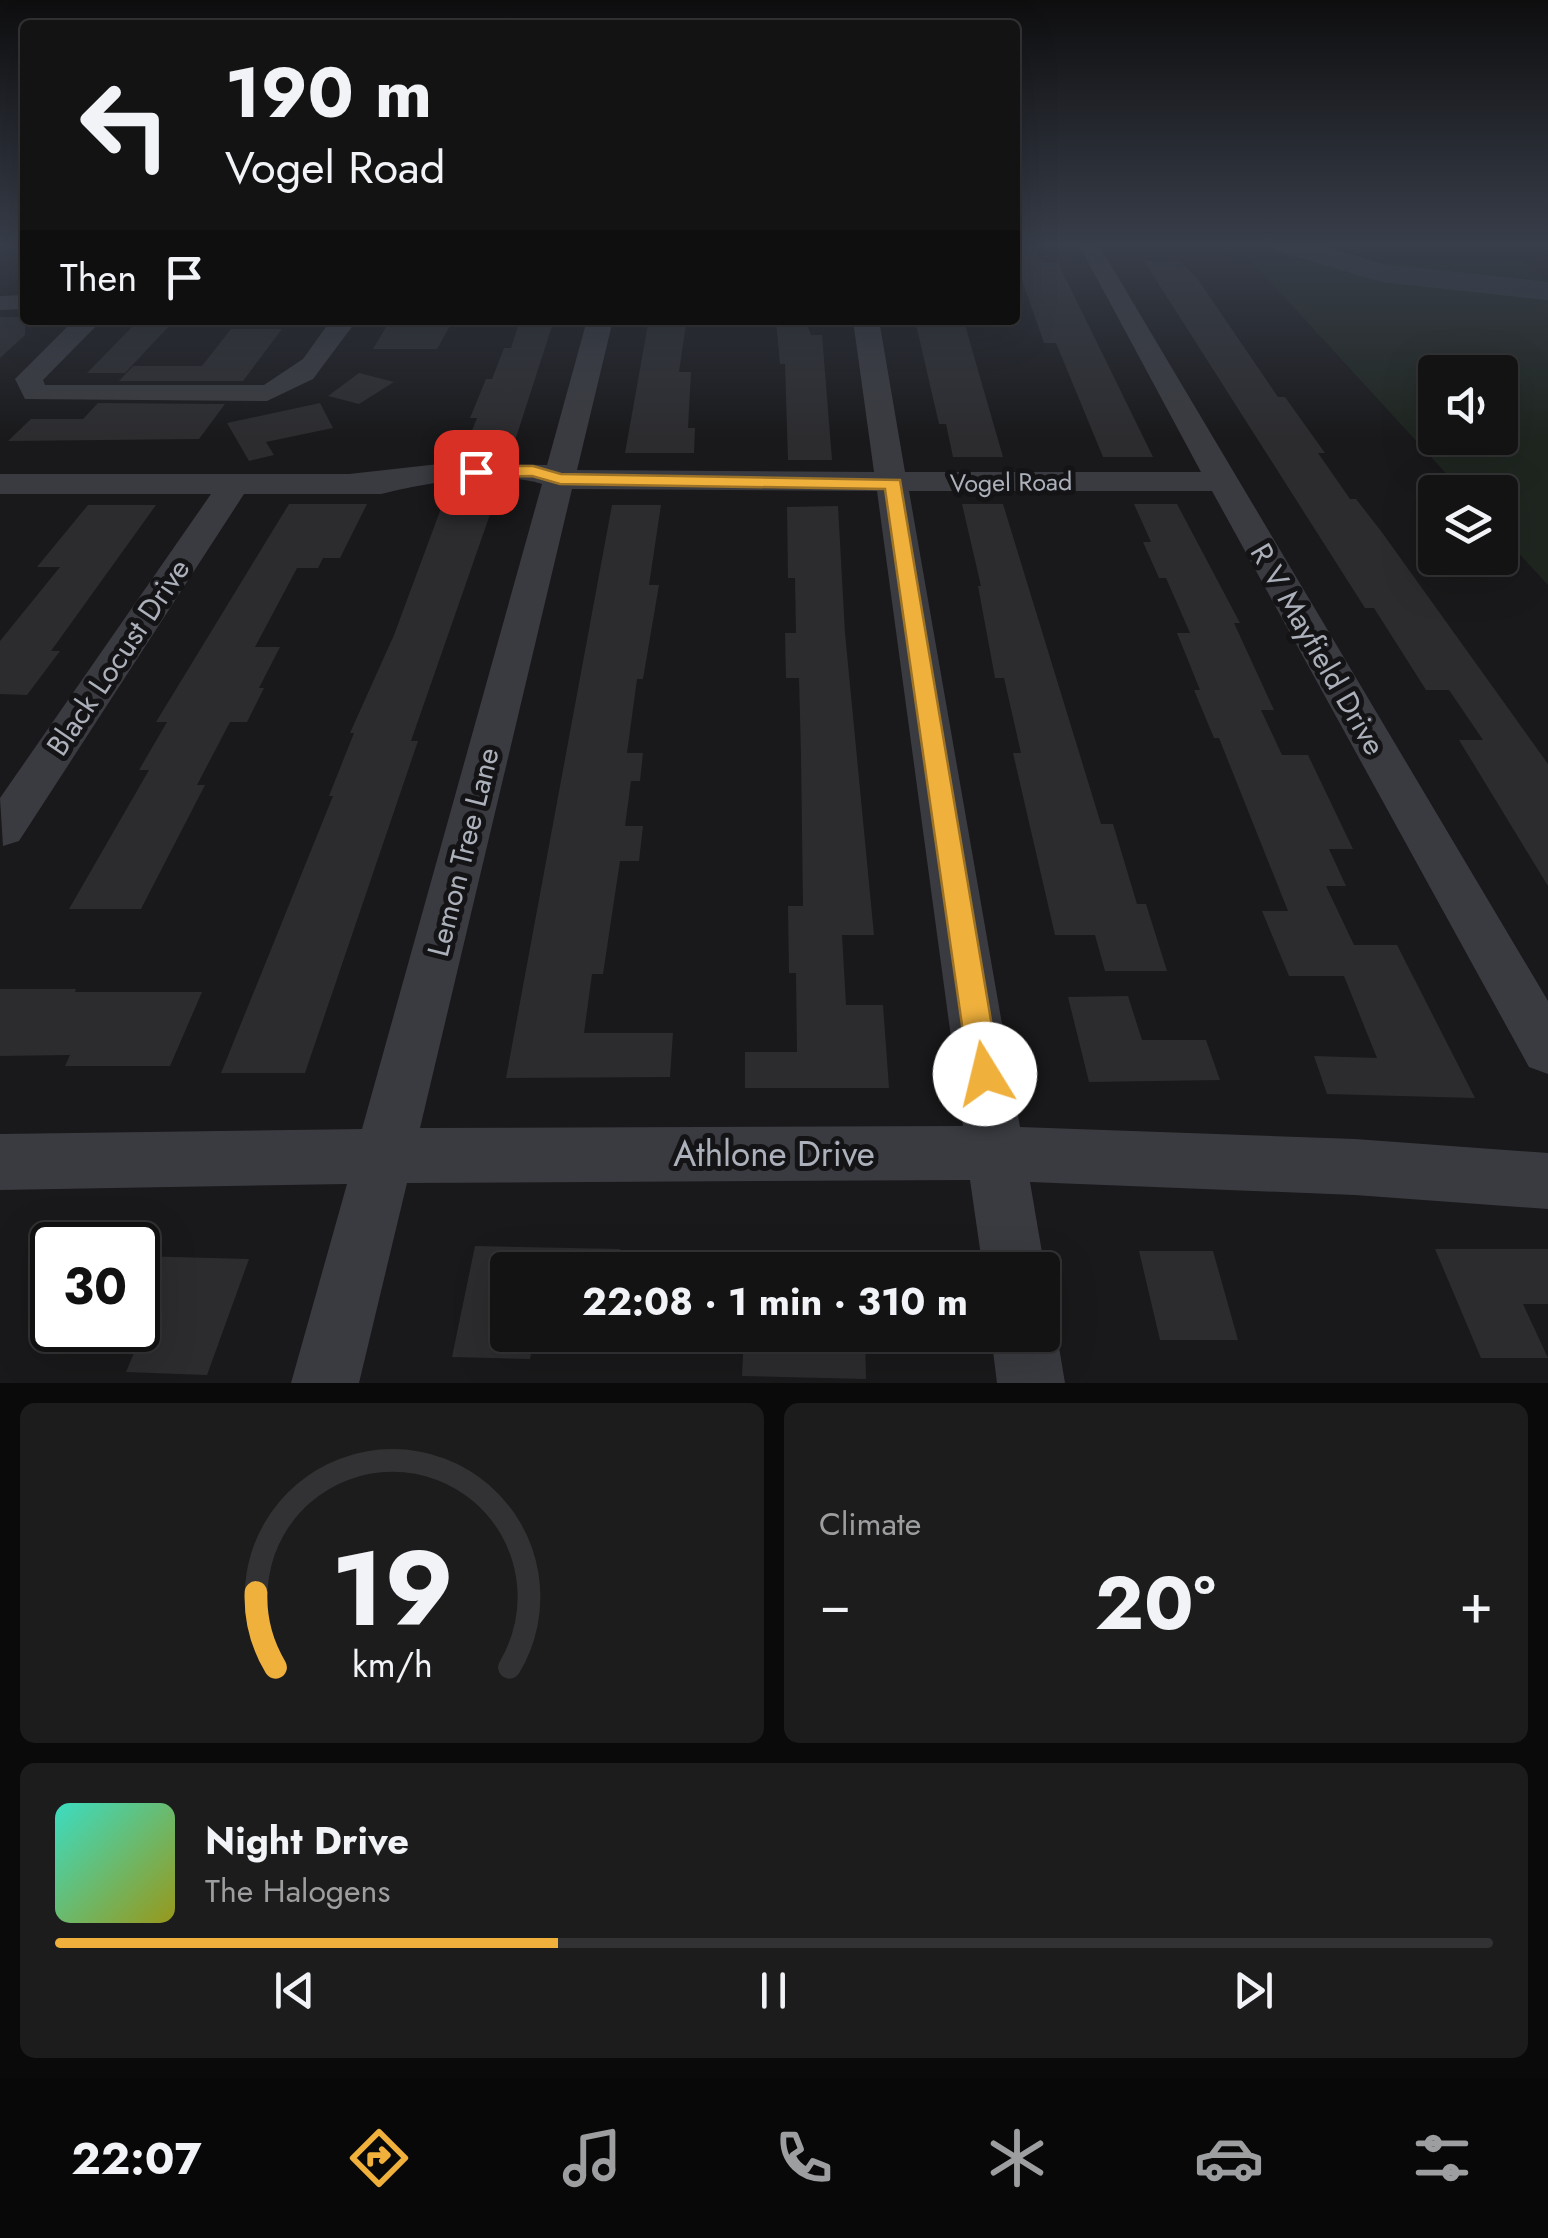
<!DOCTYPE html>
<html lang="en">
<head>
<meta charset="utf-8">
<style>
  body { margin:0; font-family:Jost,sans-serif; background:#1c1c1d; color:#f1f3f6; height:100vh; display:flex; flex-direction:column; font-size:38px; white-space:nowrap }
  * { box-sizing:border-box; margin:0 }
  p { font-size:32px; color:#9d9ea0 }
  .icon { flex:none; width:55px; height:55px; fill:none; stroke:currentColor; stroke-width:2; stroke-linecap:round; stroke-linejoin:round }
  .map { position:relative; height:1383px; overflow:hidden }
  .drawer { display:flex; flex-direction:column; gap:20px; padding:20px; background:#0a0a0b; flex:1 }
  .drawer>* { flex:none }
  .banner { position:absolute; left:20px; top:20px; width:1000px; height:305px; border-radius:10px; box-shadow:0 10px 40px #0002,0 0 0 2px #323234; background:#131314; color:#f1f3f6; overflow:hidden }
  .fabs { position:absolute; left:1418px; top:355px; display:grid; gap:20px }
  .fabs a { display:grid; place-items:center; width:100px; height:100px; border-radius:10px; background:#131314; box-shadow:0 10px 40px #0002,0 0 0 2px #323234; font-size:50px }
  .speed { position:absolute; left:30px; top:1222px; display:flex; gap:20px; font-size:50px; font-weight:700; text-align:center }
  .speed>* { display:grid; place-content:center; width:130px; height:130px; border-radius:50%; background:#131314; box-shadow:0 10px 40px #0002,0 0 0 2px #323234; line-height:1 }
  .speed .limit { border:5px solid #111; border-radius:15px; background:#fff; color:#111 }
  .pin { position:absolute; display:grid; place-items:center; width:85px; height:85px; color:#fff; margin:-42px; border-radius:20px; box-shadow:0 5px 15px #0006 }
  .me { position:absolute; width:110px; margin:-55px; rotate:351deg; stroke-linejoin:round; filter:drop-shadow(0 0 8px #0008) }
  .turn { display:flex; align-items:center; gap:35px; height:210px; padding:0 40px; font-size:45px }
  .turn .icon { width:130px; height:130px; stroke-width:2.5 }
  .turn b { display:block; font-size:70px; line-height:85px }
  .then { display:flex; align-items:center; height:95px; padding:0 40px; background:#0003; gap:20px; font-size:38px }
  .big { font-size:75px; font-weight:700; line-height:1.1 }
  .drawer .widget { flex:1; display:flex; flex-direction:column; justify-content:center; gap:15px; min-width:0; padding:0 35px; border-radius:15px; background:#1c1c1d }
  .drawer .dial { align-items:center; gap:0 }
  .dial svg { height:260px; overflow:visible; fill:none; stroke:#323234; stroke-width:7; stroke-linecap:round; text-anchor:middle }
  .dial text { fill:#f1f3f6; stroke:none }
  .song { display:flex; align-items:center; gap:30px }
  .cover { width:120px; height:120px; border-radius:15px; background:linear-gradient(135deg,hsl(170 70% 55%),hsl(60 70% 35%)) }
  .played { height:10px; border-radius:5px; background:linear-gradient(90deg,#efb03c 35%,#323234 35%) }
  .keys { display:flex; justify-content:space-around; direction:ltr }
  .heat { display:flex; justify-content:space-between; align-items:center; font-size:55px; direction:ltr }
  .drawer .tiles { flex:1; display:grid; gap:20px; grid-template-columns:1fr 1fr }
  .widget:last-child { grid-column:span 2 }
  .trip { position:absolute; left:490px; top:1252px; width:570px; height:100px; border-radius:10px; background:#131314; box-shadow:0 10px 40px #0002,0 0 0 2px #323234; font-weight:700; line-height:100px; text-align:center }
  .tab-bar { display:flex; height:160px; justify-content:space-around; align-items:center; background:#080808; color:#9d9ea0 }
  .tab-bar .icon { width:70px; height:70px }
  .tab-bar .on { color:#efb03c }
  .tab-bar b { font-size:45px; color:#f1f3f6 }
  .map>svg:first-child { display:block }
  .green { fill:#1f2620; fill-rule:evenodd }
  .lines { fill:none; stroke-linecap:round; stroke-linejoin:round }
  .river { fill:#2f383f; fill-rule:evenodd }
  .building { fill:#2c2c2f }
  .minor { fill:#3a3b40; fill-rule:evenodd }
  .route { fill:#efb03c; stroke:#9b7227; stroke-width:2.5 }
  .labels { text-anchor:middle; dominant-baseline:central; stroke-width:10; stroke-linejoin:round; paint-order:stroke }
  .far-street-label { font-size:25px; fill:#abb0ba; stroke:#141416 }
  .street-label { font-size:30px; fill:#abb0ba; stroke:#141416 }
  .near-street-label { font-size:35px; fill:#abb0ba; stroke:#141416 }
</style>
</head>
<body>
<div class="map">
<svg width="1548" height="1383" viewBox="0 0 1548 1383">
  <rect width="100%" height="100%" fill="#19191b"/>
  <path class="green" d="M 1211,245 L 1499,245 L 1548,280 L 1548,585 L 1500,533 L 1500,492 L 1463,492 L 1252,262 ZM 1435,372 L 1500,372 L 1500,438 L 1435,438 Z"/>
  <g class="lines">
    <path class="river" d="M 1272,245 L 1318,245 L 1384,264 L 1548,282 L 1548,300 L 1381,282 L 1277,251 Z"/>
  </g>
  <g class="building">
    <path d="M 1015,245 L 1033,245 L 1043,263 L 1058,263 L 1153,457 L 1103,457 L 1056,343 L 1044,343 L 1015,260 Z"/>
    <path d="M 1144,261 L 1180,261 L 1199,281 L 1278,397 L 1285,397 L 1325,453 L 1318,453 L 1350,499 L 1356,499 L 1381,531 L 1548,764 L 1548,886 L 1459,740 L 1483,740 L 1449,690 L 1426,690 L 1374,608 L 1365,608 Z"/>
    <path d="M 0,317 L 25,317 L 25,335 L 0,358 Z"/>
    <path d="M 520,320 L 554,320 L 512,450 L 464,450 L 477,418 L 470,418 L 486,379 L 492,379 L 504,348 L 511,348 Z"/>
    <path d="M 776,320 L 805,320 L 811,335 L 822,335 L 832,460 L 788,460 L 785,364 L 780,364 Z"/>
    <path d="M 915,320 L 959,320 L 965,325 L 1003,457 L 953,457 L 946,424 L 939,424 Z"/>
    <path d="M 389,322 L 452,322 L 437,349 L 373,349 Z"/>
    <path d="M 648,324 L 686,324 L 679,372 L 691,372 L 688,428 L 695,428 L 694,453 L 625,453 Z"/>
    <path d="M 134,325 L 170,325 L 125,373 L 87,373 Z"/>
    <path d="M 231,329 L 282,329 L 243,381 L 119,381 L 133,366 L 202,366 Z"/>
    <path d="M 359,373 L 394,382 L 359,404 L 328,396 Z"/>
    <path d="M 98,403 L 225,404 L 199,439 L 8,441 L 31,419 L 83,419 Z"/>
    <path d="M 320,403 L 333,428 L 266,442 L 274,455 L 249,461 L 227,423 Z"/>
    <path d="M 443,503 L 494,503 L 411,741 L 418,741 L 305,1073 L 221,1073 L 333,796 L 329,796 L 354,733 L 350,733 L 394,635 Z"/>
    <path d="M 289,504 L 367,504 L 340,558 L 323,558 L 318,568 L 297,568 L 255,647 L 280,647 L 259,688 L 264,688 L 247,722 L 230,722 L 197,785 L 205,785 L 141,909 L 69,909 L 149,770 L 139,770 L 167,722 L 156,722 Z"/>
    <path d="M 962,504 L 1003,504 L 1101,824 L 1113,824 L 1137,904 L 1146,904 L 1167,971 L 1105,971 L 1095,935 L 1055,935 L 1013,753 L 1021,753 L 1004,678 L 995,678 L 978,586 L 981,586 Z"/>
    <path d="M 1134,504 L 1177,504 L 1240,623 L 1234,623 L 1274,710 L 1261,710 L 1282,755 L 1308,755 L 1353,849 L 1329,849 L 1346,886 L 1326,886 L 1354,945 L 1397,945 L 1475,1098 L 1327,1094 L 1314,1056 L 1377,1058 L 1344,976 L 1289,976 L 1262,911 L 1288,911 L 1219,738 L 1214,738 L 1194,690 L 1200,690 L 1177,633 L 1190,633 L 1166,578 L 1159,578 L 1143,542 L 1151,542 Z"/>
    <path d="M 88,505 L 156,505 L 51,651 L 60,651 L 27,695 L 0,694 L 0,641 L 60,567 L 37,567 Z"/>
    <path d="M 612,505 L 661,505 L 649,585 L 659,585 L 643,679 L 637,679 L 627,753 L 643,753 L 640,781 L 631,781 L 625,826 L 643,826 L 639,861 L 620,861 L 603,974 L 592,974 L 584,1033 L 673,1033 L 670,1077 L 506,1078 Z"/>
    <path d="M 838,506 L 845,633 L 874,935 L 842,935 L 846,1005 L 883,1005 L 889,1088 L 745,1088 L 745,1052 L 797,1052 L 796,973 L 789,973 L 788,906 L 803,906 L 801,755 L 799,678 L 786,678 L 785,633 L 796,633 L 795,578 L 788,578 L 787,507 Z"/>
    <path d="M 0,989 L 76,989 L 75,992 L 202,992 L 170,1066 L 65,1066 L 70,1055 L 0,1056 Z"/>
    <path d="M 1128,996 L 1142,1040 L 1206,1040 L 1220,1080 L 1089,1082 L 1068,997 Z"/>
    <path d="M 475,1246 L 620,1249 L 620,1270 L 508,1270 L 508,1335 L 534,1335 L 530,1359 L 452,1357 Z"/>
    <path d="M 1435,1249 L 1548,1249 L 1548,1304 L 1523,1304 L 1548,1358 L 1481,1358 Z"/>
    <path d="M 1139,1251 L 1213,1251 L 1238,1340 L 1160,1340 Z"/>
    <path d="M 138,1256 L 249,1259 L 207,1375 L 126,1372 L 159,1293 L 138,1292 Z"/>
    <path d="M 744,1335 L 865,1335 L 866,1379 L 742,1376 Z"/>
  </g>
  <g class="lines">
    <g class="minor">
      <path d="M 1079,245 L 1100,247 L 1548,1001 L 1548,1074 L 1529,1067 L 1212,491 L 909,491 L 1020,1127 L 1355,1139 L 1548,1153 L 1548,1209 L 1355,1195 L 1030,1182 L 1045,1270 L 1042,1277 L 1042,1270 L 983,1270 L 970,1180 L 407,1183 L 359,1383 L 291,1383 L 347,1184 L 0,1190 L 0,1134 L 362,1129 L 542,484 C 498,470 423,483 381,494 L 244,494 L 19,841 L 3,846 L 0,798 L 211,494 L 0,494 L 0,474 L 349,474 L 448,463 L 547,465 L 587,320 L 613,320 L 577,470 L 874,472 L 853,320 L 879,320 L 905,472 L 1201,472 ZM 572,489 L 877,491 L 963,1126 L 420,1128 Z"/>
      <path d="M 25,295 L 25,309 L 0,310 L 0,296 Z"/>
      <path d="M 74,320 L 102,320 L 43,380 L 45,385 L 264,385 L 303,359 L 331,320 L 357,320 L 313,379 L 267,401 L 25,399 L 15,379 Z"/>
      <path d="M 1042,1310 L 1057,1335 L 1065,1383 L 997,1383 L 991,1335 L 1042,1335 Z"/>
    </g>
  </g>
  <linearGradient id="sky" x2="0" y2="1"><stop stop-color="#0e0e0f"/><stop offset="0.56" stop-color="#383e4a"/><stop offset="1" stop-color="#383e4a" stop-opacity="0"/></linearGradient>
  <rect width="1548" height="438" fill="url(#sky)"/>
  <path class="route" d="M 533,466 L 561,474 L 900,480 L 1000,1074 L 996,1084 L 985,1088 L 974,1084 L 969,1074 L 885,489 L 560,484 L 532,476 L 476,477 L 468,472 L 476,466 Z"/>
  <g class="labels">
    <g class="far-street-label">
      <text transform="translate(1011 482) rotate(-1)">Vogel Road</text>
    </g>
    <g class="street-label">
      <text transform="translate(1318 649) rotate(60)">R V Mayfield Drive</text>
      <text transform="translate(118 657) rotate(-56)">Black Locust Drive</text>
      <text transform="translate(463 852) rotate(-76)">Lemon Tree Lane</text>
    </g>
    <g class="near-street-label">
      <text x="774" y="1154">Athlone Drive</text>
    </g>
  </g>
</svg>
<div class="fabs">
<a><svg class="icon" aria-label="sound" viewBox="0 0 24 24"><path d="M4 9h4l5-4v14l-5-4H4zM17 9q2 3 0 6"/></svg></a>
<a><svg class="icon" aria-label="layers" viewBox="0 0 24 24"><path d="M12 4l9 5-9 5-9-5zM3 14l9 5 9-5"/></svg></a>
</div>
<div class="speed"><div class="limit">30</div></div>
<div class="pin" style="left:476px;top:472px;background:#d93025"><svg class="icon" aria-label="arrive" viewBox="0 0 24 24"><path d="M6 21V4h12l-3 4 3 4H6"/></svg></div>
<svg class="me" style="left:985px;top:1074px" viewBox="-20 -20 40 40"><circle r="19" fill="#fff"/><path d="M0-13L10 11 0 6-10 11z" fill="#efb03c"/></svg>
<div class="trip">22:08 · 1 min · 310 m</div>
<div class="banner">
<div class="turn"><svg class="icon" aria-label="left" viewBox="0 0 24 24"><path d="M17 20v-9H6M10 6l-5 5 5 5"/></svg><div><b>190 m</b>Vogel Road</div></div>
<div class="then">Then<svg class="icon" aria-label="arrive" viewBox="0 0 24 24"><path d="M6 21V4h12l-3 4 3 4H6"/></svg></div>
</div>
</div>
<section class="drawer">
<div class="tiles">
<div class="widget dial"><svg viewBox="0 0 100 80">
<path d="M14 69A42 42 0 1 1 86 69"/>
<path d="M14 69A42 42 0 0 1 8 46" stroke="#efb03c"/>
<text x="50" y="56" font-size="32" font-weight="700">19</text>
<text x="50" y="72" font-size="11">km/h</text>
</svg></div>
<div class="widget"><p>Climate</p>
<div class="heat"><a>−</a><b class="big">20°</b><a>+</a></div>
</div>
<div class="widget">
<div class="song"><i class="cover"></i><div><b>Night Drive</b><p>The Halogens</p></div></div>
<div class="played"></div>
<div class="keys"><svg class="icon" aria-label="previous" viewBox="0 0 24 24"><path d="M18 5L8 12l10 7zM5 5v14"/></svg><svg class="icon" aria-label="pause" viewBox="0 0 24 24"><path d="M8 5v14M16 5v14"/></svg><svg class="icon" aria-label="next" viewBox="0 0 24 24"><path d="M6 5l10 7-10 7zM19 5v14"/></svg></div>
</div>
</div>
</section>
<nav class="tab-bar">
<b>22:07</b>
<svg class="icon on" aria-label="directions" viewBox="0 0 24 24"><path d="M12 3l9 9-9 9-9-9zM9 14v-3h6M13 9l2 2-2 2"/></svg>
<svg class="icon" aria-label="music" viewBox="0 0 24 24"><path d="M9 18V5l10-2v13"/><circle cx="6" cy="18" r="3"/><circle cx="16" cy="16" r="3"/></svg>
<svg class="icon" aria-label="phone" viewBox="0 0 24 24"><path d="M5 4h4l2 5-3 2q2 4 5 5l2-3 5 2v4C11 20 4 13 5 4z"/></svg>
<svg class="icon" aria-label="climate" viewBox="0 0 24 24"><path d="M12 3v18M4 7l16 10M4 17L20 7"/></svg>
<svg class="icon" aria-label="car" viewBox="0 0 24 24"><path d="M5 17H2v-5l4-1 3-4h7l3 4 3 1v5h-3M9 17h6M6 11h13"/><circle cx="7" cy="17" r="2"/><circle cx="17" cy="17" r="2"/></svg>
<svg class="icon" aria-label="filters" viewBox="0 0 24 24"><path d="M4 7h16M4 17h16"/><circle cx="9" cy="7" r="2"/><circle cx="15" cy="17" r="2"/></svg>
</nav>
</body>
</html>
